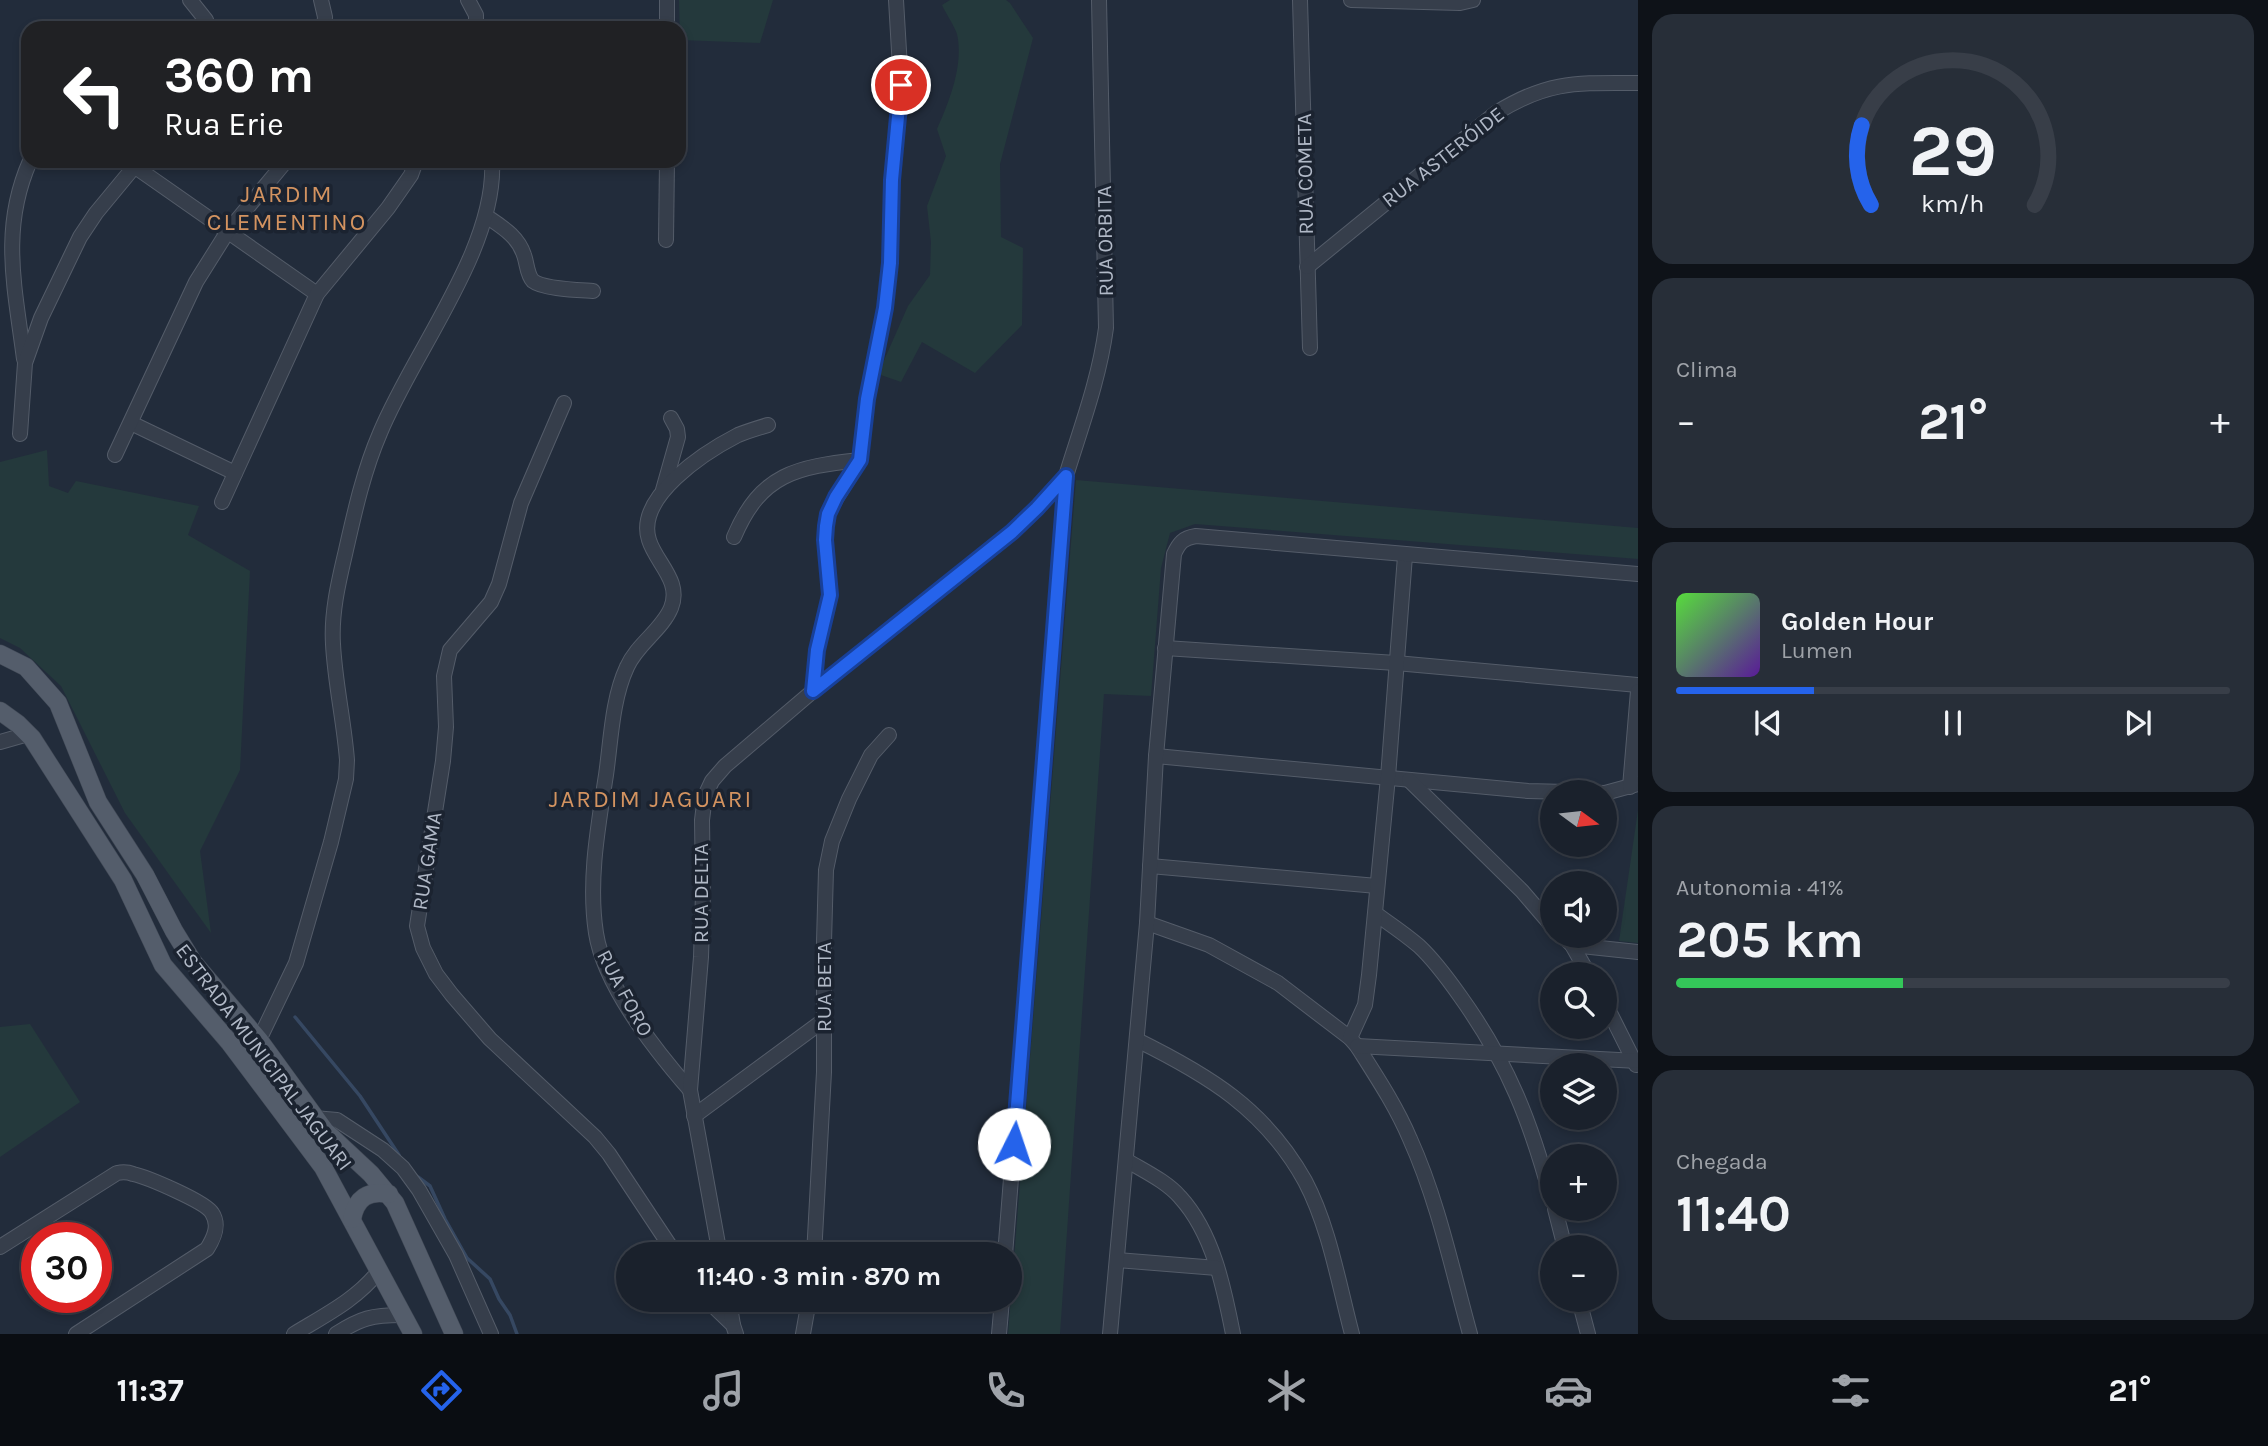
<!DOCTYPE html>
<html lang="pt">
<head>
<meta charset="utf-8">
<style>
  body { margin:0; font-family:Karla,sans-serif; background:#272e38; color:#f1f3f6; height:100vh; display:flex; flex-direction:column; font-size:26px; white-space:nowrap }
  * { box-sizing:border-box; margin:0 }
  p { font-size:23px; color:#9fa3a9 }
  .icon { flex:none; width:38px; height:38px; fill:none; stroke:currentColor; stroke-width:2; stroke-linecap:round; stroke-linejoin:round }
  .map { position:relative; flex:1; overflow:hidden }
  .side { display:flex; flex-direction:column; gap:14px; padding:14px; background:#0e1218; width:630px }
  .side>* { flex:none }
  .guide { position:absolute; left:21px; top:21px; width:665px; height:147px; border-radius:21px; box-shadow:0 4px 10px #0003,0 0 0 2px #383e48; background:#202124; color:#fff; overflow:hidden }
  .needle { width:46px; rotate:105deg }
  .tools { position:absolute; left:1540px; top:780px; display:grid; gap:14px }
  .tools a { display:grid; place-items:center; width:77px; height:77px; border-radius:50%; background:#1a212c; box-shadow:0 4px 10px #0003,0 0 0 2px #383e48; font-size:35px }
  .speed { position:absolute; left:21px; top:1222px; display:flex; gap:14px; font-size:35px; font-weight:700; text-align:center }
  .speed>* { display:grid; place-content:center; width:91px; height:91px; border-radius:50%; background:#1a212c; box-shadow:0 4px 10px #0003,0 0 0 2px #383e48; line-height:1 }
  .speed .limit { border:10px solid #d22; background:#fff; color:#111 }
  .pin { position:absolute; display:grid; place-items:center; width:60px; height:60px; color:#fff; margin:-30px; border:4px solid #fff; border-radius:50%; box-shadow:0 2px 7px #0007 }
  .me { position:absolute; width:77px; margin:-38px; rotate:4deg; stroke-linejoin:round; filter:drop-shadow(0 0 5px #0008) }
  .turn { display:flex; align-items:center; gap:24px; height:147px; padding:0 28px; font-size:32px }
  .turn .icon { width:91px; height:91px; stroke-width:2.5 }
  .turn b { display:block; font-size:49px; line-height:60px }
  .big { font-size:52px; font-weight:700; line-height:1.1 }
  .side .widget { flex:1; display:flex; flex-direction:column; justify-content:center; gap:10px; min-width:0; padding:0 24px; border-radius:21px; background:#272e38 }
  .side .dial { align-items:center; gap:0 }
  .dial svg { height:182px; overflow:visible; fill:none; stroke:#383e48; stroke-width:7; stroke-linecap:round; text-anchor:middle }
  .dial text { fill:#f1f3f6; stroke:none }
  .song { display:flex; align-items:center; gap:21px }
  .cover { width:84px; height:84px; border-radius:10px; background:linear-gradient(135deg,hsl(110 70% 55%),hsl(270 70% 35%)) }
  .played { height:7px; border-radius:4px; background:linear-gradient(90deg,#2563eb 25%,#383e48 25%) }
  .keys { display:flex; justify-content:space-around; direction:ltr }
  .heat { display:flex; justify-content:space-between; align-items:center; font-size:38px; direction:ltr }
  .charge { height:10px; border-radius:5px; background:linear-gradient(90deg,#34c759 41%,#383e48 0) }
  .trip { position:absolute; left:616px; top:1242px; width:406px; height:70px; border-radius:35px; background:#1a212c; box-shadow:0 4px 10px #0003,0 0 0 2px #383e48; font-weight:700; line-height:70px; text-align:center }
  .menu { display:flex; height:112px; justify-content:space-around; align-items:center; background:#0a0d12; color:#9fa3a9 }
  .menu .icon { width:49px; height:49px }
  .menu .current { color:#2563eb }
  .menu b { font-size:32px; color:#f1f3f6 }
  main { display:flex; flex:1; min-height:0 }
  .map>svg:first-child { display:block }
  .green { fill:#24393c }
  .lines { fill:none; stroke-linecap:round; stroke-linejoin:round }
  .stream { stroke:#364862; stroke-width:3.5 }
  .minor-casing { stroke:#545c69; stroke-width:16 }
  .major-casing { stroke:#3f4754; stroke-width:19 }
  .minor { stroke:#363e4b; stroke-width:14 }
  .major { stroke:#545d6b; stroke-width:18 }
  .route-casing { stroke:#184099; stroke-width:18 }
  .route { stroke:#2563eb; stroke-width:12 }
  .labels { text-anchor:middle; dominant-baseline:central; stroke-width:7; stroke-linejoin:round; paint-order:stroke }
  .street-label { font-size:21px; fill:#b1b9c7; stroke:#1b2330 }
  .quarter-label { font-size:24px; letter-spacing:2px; fill:#d39360; stroke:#1b2330 }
</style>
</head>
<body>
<main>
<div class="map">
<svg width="1638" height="1334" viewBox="0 0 1638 1334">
  <rect width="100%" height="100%" fill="#222c3b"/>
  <g class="green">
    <path d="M 679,0 L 773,0 L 760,43 L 680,40 Z"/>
    <path d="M 950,0 L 1006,0 L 1010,3 L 1033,38 L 1000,164 L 1001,237 L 1023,248 L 1022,325 L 975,373 L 922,342 L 901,382 L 878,374 L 908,306 L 930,275 L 931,242 L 927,206 L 946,156 L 937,129 C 949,102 964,65 957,34 C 954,25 946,14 942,5 Z"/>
    <path d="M 47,450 L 49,486 L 68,493 L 76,481 L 199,506 L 188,535 L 250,571 L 240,770 L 200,851 L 211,933 L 125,813 L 61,686 L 20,648 L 0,638 L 0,462 Z"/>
    <path d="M 1076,480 L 1638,528 L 1638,559 L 1195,524 L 1170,533 L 1161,568 L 1151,696 L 1104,694 L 1060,1334 L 1008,1334 Z"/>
    <path d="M 1638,810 L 1638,943 L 1619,941 Z"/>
    <path d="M 30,1024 L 80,1102 L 0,1157 L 0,1027 Z"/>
  </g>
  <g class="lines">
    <g class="stream">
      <path d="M 295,1017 L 360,1096 L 399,1155"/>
      <path d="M 418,1177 L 430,1186 L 445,1219 L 467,1258 L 490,1279 L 499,1299 L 510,1315 L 517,1334"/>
    </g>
    <defs>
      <g id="minor">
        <path d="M 190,0 L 206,20 L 208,28"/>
        <path d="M 321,0 L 325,17 L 324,28"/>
        <path d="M 468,0 L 476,15 L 476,28"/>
        <path d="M 667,0 L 667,28"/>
        <path d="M 1300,0 L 1310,348"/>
        <path d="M 1351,0 L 1460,3 L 1473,0"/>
        <path d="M 134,166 L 317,294"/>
        <path d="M 486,216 C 502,227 518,236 524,255 C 527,263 527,275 533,281 C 543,289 579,290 593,291"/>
        <path d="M 666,240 L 667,161"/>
        <path d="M 1307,267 L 1496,113 C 1549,80 1578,83 1638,83"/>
        <path d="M 24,359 C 15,288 0,229 30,161"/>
        <path d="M 564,403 L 521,503 L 499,584 L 491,602 L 450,650 L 444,676 L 446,727 L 443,761 L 417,926 L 423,948 L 436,974 L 452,995 L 490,1039 L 595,1137 L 609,1154 L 676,1255"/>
        <path d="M 131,423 L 235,473"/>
        <path d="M 20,434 L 25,363 L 41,318 L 80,237 L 96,213 L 139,161"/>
        <path d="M 115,455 L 196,282 L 228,231 L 286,161"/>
        <path d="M 663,490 L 678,437 L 677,429 L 671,418"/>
        <path d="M 222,502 L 317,294 L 388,208 L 411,175 L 416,161"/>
        <path d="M 734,537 C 761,473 797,467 860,460"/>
        <path d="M 1165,648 L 1396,663 L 1638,685"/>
        <path d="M 813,691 L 817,650 L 830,595 L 825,540 L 826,526 L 828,514 L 837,497 L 860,460 L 867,399 L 885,308 L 890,263 L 892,180 L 901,85 L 896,0"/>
        <path d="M 0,742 L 28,734"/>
        <path d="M 1156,756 L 1528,791 L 1605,793 L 1638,784"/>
        <path d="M 1409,780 L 1522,891 L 1552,926"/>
        <path d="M 1630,787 L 1638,691"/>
        <path d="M 1150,866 L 1377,886"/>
        <path d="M 1376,914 C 1390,924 1405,934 1419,946 C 1434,960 1448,979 1460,996 C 1508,1063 1531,1122 1552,1201"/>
        <path d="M 1147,923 L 1209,945 L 1278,983 L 1350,1038 L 1357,1046 C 1376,1076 1396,1106 1410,1139 C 1438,1201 1452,1269 1470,1334"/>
        <path d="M 1563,936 L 1572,945 L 1589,975"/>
        <path d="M 1572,945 L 1638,952"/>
        <path d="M 1605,1003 L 1636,1065"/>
        <path d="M 1350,1038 L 1365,1005 L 1369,975 L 1388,777 L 1405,556"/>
        <path d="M 259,1040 L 296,963 L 331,842 L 346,779 L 347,760 C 344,721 335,683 333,644 C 331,612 339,580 346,550 C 355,510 364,470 380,433 C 413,352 497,248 492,161"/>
        <path d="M 1137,1040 C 1208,1075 1265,1109 1305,1181 C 1329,1226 1339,1285 1352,1334"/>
        <path d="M 1357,1046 L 1638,1061"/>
        <path d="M 690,1090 C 656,1051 604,985 596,933 C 588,881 598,827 606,775 C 611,740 612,699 627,667 C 637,644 662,630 671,608 C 682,581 656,563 649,540 C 635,497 705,452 738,435 C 748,431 758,428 768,425"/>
        <path d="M 694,1116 L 824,1020"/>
        <path d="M 314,1118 L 337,1120 L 383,1150 L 403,1168 L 419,1190 L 456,1255 L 491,1334"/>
        <path d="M 1126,1160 C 1144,1171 1166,1181 1180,1197 C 1213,1233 1224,1288 1233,1334"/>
        <path d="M 1555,1209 L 1565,1248"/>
        <path d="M 0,1247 L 117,1173 C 122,1172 128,1172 133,1174 C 147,1177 206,1202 212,1213 C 220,1225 214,1238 207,1249 L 76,1334"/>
        <path d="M 720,1255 L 690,1090 L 701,957 L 703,894 L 702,820 L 705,796 L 712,781 L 725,766 L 813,691 L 1012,532 L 1037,508 L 1066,476"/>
        <path d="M 814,1255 L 824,1072 L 824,942 L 826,870 L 832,841 L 849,799 L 871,755 L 889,735"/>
        <path d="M 1005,1255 L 1066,476 C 1081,427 1099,380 1106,328 L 1099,0"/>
        <path d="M 1117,1260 L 1217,1268"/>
        <path d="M 707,1300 L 733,1325 L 736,1334"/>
        <path d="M 729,1300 L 733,1325"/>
        <path d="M 1579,1300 L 1588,1334"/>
        <path d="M 294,1334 C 325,1315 356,1300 379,1271"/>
        <path d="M 336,1334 C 361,1318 372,1315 402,1315"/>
        <path d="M 803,1334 L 809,1300"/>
        <path d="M 999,1334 L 1002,1300"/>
        <path d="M 1110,1334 L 1147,923 L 1156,756 L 1174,554 C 1179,543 1183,538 1196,536 L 1638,574"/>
      </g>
      <g id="major">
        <path d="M 0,654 L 26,667 L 58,703 L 98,802 L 145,875 L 174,931 L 193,962 L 259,1040 L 325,1131 L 371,1174 L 395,1203 L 454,1334"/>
        <path d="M 0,711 L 18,724 L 32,738 L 123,880 L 163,965 L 230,1043 L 323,1167 L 413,1334"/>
        <path d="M 352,1219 C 356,1198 368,1190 389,1194"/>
      </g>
    </defs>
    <use href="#minor" class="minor-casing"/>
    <use href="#major" class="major-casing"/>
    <use href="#minor" class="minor"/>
    <use href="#major" class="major"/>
  </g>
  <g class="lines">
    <defs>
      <path id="route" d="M 901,85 L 892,180 L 890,263 L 885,308 L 867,399 L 860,460 L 836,497 L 828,514 L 826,526 L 825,540 L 830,595 L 817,650 L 813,691 L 1012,532 L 1037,508 L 1066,476 L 1014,1144"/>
    </defs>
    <use href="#route" class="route-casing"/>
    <use href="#route" class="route"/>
  </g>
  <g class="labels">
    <g class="street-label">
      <text transform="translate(1443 157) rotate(-38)">RUA ASTERÓIDE</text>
      <text transform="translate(1305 174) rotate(-91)">RUA COMETA</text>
      <text transform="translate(1105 241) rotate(-91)">RUA ORBITA</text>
      <text transform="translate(427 861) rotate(-81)">RUA GAMA</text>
      <text transform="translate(701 893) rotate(-90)">RUA DELTA</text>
      <text transform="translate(824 987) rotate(-90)">RUA BETA</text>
      <text transform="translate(625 993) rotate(62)">RUA FORO</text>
      <text transform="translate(264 1057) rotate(53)">ESTRADA MUNICIPAL JAGUARI</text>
    </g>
    <g class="quarter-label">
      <text x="287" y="194">JARDIM<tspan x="287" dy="28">CLEMENTINO</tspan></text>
      <text x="651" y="799">JARDIM JAGUARI</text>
    </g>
  </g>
</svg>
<div class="tools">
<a><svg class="needle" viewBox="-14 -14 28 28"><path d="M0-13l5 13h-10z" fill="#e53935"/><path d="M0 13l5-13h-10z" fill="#9fa3a9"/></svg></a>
<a><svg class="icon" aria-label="sound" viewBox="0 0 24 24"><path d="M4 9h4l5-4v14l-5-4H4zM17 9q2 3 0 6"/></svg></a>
<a><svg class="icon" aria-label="search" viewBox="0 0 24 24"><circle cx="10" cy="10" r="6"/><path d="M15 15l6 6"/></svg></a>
<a><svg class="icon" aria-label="layers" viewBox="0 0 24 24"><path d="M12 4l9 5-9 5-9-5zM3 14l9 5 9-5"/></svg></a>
<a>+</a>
<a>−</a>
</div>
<div class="speed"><div class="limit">30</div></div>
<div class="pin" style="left:901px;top:85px;background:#d93025"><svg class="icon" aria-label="arrive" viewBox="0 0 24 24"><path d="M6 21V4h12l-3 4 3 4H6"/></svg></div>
<svg class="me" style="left:1014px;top:1144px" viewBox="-20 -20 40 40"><circle r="19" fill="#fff"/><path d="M0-13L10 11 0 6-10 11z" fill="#2563eb"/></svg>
<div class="trip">11:40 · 3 min · 870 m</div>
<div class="guide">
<div class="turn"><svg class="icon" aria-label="left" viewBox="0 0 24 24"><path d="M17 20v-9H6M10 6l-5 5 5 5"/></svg><div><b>360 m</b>Rua Erie</div></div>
</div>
</div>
<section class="side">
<div class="widget dial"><svg viewBox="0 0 100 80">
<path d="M14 69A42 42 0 1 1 86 69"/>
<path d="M14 69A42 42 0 0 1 10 34" stroke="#2563eb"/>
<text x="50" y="56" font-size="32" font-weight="700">29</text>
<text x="50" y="72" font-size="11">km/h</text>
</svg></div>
<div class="widget"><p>Clima</p>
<div class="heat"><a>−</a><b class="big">21°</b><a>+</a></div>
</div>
<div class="widget">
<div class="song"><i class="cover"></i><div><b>Golden Hour</b><p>Lumen</p></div></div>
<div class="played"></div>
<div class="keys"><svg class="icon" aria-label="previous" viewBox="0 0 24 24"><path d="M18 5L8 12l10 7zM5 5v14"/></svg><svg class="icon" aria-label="pause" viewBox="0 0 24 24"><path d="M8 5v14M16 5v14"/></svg><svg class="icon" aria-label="next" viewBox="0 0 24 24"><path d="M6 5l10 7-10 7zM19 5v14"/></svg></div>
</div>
<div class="widget"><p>Autonomia · 41%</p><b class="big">205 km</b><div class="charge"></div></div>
<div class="widget"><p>Chegada</p><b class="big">11:40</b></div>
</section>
</main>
<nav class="menu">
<b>11:37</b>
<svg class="icon current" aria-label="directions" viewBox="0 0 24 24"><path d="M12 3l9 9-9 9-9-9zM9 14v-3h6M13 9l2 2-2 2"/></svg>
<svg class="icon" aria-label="music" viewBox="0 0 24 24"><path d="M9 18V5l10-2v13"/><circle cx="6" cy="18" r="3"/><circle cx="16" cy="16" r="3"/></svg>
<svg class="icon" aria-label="phone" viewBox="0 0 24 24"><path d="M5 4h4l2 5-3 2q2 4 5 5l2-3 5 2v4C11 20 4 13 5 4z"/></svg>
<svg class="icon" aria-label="climate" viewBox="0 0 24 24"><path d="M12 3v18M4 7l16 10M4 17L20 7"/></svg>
<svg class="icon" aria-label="car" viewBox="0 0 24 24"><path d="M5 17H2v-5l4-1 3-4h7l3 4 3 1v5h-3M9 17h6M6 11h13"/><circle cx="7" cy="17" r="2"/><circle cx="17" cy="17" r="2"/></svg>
<svg class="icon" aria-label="filters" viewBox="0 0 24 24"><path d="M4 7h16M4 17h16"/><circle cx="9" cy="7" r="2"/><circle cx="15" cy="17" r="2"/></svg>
<b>21°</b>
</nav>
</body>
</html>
